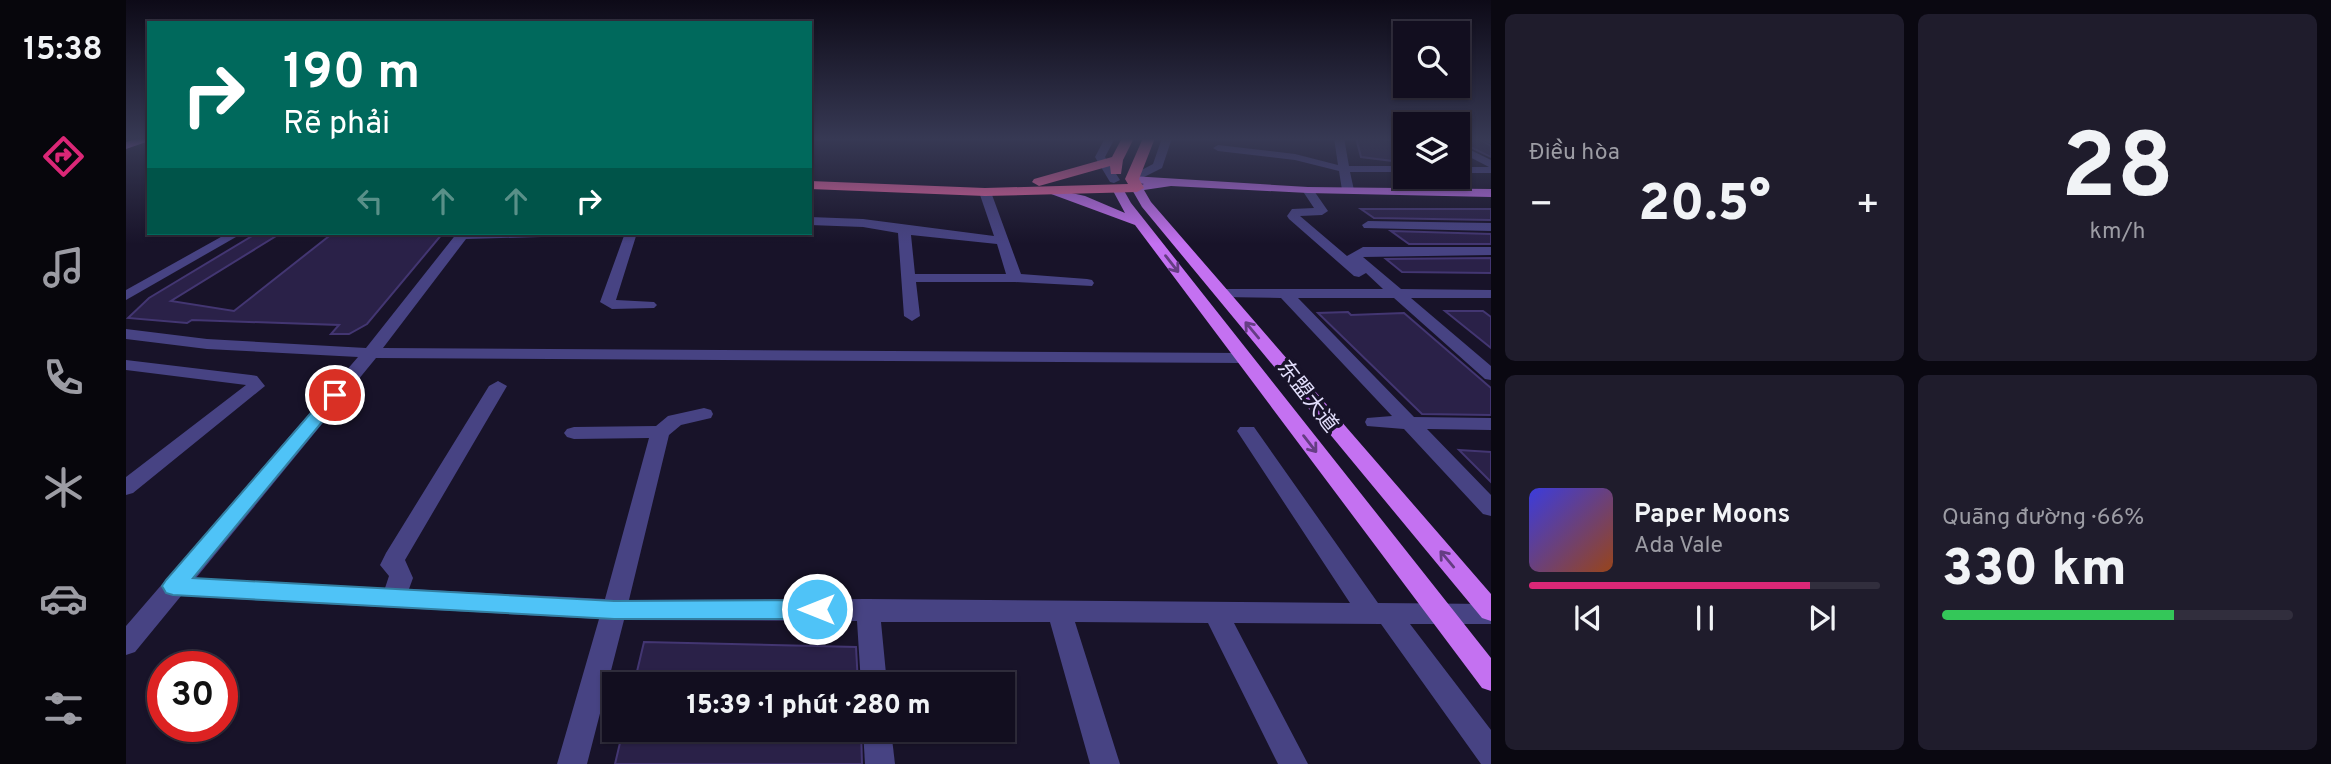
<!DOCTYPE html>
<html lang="vi">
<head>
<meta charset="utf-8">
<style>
  body { margin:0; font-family:Overpass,"Noto Sans SC",sans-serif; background:#1f1c2c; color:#f1f3f6; height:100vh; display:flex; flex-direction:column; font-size:26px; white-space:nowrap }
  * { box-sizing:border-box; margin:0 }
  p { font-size:23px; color:#9c9ca4 }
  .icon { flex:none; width:38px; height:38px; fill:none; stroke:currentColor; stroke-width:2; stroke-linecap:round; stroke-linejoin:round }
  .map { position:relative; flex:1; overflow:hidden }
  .panel { display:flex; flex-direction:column; gap:14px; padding:14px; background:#0a0811; width:840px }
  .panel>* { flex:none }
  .hud { position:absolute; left:21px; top:21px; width:665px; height:214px; border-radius:0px; box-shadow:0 2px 5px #0004,0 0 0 2px #312e3d; background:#00695c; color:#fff; overflow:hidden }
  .controls { position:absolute; left:1267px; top:21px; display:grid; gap:14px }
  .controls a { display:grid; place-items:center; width:77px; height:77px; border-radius:0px; background:#120e1f; box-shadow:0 2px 5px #0004,0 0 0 2px #312e3d; font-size:35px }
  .speed { position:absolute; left:21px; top:651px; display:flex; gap:14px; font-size:35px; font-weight:700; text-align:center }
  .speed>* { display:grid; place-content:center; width:91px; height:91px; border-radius:50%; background:#120e1f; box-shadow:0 2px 5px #0004,0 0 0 2px #312e3d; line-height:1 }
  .speed .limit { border:10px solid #d22; background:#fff; color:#111 }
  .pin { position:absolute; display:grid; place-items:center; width:60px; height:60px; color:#fff; margin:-30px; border:4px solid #fff; border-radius:50%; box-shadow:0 2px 7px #0007 }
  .me { position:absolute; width:77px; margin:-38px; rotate:270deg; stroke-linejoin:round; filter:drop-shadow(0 0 5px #0008) }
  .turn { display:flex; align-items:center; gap:24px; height:147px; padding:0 21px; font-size:32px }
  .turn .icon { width:91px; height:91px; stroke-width:2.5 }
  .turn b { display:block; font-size:49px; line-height:60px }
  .lanes { display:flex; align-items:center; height:66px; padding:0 21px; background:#0003; justify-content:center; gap:35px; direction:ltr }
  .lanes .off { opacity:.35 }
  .big { font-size:52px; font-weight:800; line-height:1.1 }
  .panel .tile { flex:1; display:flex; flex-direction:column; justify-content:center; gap:10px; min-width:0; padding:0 24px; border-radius:10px; background:#1f1c2c }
  .panel .dial { align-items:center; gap:0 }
  .dial b { font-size:91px; line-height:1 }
  .song { display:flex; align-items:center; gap:21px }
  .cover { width:84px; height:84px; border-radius:10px; background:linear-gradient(135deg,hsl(240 70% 55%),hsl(20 70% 35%)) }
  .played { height:7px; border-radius:4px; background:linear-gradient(90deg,#db2777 80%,#312e3d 80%) }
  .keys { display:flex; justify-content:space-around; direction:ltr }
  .heat { display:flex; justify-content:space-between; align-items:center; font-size:38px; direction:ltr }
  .charge { height:10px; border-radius:5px; background:linear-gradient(90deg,#34c759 66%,#312e3d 0) }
  .panel .tiles { flex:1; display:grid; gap:14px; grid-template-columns:repeat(2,1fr) }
  .trip { position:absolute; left:476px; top:672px; width:413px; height:70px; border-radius:0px; background:#120e1f; box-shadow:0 2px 5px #0004,0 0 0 2px #312e3d; font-weight:800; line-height:70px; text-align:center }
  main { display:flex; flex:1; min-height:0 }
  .tab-bar { display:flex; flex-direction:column; width:126px; justify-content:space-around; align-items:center; background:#07060c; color:#9c9ca4 }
  .tab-bar .icon { width:49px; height:49px }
  .tab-bar .selected { color:#db2777 }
  .tab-bar b { font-size:32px; color:#f1f3f6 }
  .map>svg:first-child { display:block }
  .building { fill:#2a2148; stroke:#433672; stroke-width:2 }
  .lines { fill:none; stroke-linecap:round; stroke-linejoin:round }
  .minor { fill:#474383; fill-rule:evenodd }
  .major { fill:#c471f1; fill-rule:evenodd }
  .highway { fill:#f066a4; fill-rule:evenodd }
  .oneway { stroke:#653d83 }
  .route { fill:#4fc3f7; stroke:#337fa1; stroke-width:2 }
  .labels { text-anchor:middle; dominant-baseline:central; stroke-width:7; stroke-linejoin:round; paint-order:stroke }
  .street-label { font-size:21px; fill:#e3dffc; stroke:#181329 }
</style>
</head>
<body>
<main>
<nav class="tab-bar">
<b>15:38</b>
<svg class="icon selected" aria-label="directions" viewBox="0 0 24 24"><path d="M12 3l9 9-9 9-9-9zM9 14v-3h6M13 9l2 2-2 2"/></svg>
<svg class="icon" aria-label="music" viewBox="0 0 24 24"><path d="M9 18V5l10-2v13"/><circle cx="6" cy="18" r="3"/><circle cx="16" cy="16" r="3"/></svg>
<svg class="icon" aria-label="phone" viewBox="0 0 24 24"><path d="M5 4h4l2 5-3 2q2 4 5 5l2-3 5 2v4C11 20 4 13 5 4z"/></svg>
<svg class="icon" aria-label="climate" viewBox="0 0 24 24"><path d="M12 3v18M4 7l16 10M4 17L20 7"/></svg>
<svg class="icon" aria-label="car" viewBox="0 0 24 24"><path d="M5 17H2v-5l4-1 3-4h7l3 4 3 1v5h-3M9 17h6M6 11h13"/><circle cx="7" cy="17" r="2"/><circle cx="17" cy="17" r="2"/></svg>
<svg class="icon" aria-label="filters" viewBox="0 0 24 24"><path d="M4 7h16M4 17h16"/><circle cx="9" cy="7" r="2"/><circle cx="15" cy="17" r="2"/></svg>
</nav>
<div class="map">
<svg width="1365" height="764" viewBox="0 0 1365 764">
  <rect width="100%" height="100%" fill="#181329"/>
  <g class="building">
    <path d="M 1230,138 L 1267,140 L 1275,162 L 1235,157 Z"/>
    <path d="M 1332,138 L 1351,138 L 1365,146 L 1365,157 L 1332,141 Z"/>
    <path d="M 1235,209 L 1365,209 L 1365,220 L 1248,218 Z"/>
    <path d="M 1265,231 L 1365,234 L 1365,244 L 1283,244 Z"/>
    <path d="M 131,233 L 155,233 L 45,301 L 108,311 L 207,233 L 317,233 L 241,324 L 223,334 L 205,334 L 213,325 L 66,320 L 61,323 L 2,318 L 23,298 Z"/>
    <path d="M 1365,258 L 1365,273 L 1276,272 L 1260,259 Z"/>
    <path d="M 1319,311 L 1357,311 L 1365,317 L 1365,348 Z"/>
    <path d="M 1222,312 L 1225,315 L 1278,313 L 1365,388 L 1365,415 L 1296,414 L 1192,313 Z"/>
    <path d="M 1333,450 L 1365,452 L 1365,482 Z"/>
    <path d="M 518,642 L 730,647 L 732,684 L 508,684 Z"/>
    <path d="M 497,730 L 735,730 L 736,764 L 489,764 Z"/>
  </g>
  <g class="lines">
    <g class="minor">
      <path d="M 979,138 L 989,138 L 979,157 L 994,180 L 988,183 L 984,182 L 969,157 Z"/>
      <path d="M 1036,138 L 1046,138 L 1036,168 L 1010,181 L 1002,181 L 1002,177 L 1027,164 Z"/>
      <path d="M 1208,138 L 1218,138 L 1223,166 L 1279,166 L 1279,172 L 1224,172 L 1228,190 L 1222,193 L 1216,190 L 1213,171 L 1169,160 L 1092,151 L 1087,148 L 1092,145 L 1169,154 L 1212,165 Z"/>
      <path d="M 1353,138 L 1365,138 L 1365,144 Z"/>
      <path d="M 1332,144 L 1365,160 L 1365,173 L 1332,173 L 1332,167 L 1363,167 L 1332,151 Z"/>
      <path d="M 1182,187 L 1186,188 L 1202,211 L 1196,215 L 1174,216 L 1221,256 L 1237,247 L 1365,247 L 1365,255 L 1237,257 L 1275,289 L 1365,290 L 1365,298 L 1285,298 L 1365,366 L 1365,380 L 1359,379 L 1268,298 L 1172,298 L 1288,417 L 1365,418 L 1365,430 L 1301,429 L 1365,495 L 1365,516 L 1357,514 L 1278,429 L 1241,426 L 1239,422 L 1241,418 L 1266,416 L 1155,298 L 1095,297 L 1088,293 L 1095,289 L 1257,289 L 1240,273 L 1233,277 L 1228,276 L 1163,219 L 1161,216 L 1166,209 L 1188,208 L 1176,190 Z"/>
      <path d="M 859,189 L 865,192 L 895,274 L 961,279 L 966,280 L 968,283 L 966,286 L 889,282 L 790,282 L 794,316 L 786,321 L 778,316 L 772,233 L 737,227 L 684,225 L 684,217 L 737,219 L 868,236 L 853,192 ZM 785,235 L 871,244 L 880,274 L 789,274 Z"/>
      <path d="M 1242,221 L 1365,223 L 1365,231 L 1238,228 L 1236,225 Z"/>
      <path d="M 102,233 L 117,233 L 0,300 L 0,290 Z"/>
      <path d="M 331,233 L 422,233 L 416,237 L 340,239 L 257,348 L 1118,353 L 1126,358 L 1118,363 L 250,358 L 70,578 L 259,588 L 263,576 L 254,565 L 260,553 L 363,386 L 372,381 L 381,386 L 279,560 L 287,578 L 283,589 L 479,599 L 523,438 L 448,439 L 441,437 L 438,433 L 441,429 L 448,427 L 530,426 L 542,416 L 578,408 L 585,410 L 587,414 L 585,418 L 555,425 L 543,435 L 503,600 L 742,599 L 1224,603 L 1111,431 L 1114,427 L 1128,427 L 1252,603 L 1365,604 L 1365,624 L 1284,624 L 1365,730 L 1365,764 L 1355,764 L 1255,624 L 1108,623 L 1182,764 L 1152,764 L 1082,623 L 949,622 L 994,764 L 964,764 L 924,622 L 755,622 L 761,684 L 735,684 L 731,621 L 498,620 L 461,764 L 431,764 L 473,619 L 55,596 L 9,652 L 0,655 L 0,626 L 232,357 L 81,349 L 0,339 L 0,329 L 81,339 L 240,348 Z"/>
      <path d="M 499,233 L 511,233 L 490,300 L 528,302 L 531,305 L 528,308 L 486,309 L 474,302 Z"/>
      <path d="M 0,360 L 125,375 L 131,376 L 139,386 L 7,493 L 0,495 L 0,477 L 120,385 L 0,370 Z"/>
      <path d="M 737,730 L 765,730 L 769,764 L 739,764 Z"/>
    </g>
    <g class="major">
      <path d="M 13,138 L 23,138 L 23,141 L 0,149 L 0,142 Z"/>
      <path d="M 1006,176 L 1182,187 L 1365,189 L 1365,197 L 1182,193 L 1045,186 L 1018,190 L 1025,202 L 1365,594 L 1365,621 L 1356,618 L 1016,207 L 1005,188 L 1018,184 L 1002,181 L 1000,179 Z"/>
      <path d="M 988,187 L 996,187 L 1005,203 L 1365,658 L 1365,691 L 1356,688 L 1009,225 L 917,191 L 923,188 L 959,196 L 999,213 L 986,189 Z"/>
    </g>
    <g class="highway">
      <path d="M 996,138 L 1008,138 L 997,160 L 995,174 L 985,174 L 984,166 L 913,186 L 906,182 L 908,179 L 986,157 Z"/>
      <path d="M 1017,138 L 1029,138 L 1013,179 L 1018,188 L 1011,192 L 859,196 L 684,189 L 684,181 L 859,188 L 1002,184 L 999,179 Z"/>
    </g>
  </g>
  <defs><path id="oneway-shaft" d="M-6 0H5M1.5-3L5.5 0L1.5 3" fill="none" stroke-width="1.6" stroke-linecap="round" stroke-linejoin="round" transform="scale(1.75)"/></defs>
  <g class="oneway">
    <use href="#oneway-shaft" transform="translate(1046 264) rotate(52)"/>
    <use href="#oneway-shaft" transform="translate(1126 330) rotate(-130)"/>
    <use href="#oneway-shaft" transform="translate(1184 444) rotate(52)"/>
    <use href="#oneway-shaft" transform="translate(1321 559) rotate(-130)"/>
  </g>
  <linearGradient id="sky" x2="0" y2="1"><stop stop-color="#0d0a17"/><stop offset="0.57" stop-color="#373954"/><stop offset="1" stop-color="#373954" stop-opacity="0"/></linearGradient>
  <rect width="1365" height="244" fill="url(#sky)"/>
  <path class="route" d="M 209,390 L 215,392 L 217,395 L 215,399 L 67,578 L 488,601 L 691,600 L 699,603 L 703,609 L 699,616 L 691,619 L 488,619 L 47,595 L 40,593 L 36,586 L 40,580 L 203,392 Z"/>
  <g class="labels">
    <g class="street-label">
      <text transform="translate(1181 397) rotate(52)">东盟大道</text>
    </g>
  </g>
</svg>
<div class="controls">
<a><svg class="icon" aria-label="search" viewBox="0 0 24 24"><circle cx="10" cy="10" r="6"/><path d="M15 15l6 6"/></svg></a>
<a><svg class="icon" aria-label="layers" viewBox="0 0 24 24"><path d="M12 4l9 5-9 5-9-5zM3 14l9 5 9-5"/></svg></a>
</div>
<div class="speed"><div class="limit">30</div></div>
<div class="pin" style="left:209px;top:395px;background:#d93025"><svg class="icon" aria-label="arrive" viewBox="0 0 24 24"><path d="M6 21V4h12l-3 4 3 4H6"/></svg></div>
<svg class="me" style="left:691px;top:609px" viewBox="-20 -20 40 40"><circle r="17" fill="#4fc3f7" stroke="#fff" stroke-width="3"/><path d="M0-11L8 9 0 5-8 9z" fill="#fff"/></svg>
<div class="trip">15:39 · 1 phút · 280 m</div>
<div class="hud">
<div class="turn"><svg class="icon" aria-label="right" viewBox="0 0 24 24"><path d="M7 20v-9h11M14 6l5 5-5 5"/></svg><div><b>190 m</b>Rẽ phải</div></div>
<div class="lanes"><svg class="icon off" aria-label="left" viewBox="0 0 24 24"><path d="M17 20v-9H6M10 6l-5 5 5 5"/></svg><svg class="icon off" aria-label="ahead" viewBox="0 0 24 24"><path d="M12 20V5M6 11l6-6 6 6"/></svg><svg class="icon off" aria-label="ahead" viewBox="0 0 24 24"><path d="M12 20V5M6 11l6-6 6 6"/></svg><svg class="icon" aria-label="right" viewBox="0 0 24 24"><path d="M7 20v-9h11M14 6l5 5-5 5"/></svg></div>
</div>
</div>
<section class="panel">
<div class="tiles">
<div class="tile"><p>Điều hòa</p>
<div class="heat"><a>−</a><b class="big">20.5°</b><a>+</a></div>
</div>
<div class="tile dial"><b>28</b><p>km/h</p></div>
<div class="tile">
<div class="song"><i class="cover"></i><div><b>Paper Moons</b><p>Ada Vale</p></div></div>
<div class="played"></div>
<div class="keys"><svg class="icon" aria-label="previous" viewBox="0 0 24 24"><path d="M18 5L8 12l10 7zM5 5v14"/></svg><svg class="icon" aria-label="pause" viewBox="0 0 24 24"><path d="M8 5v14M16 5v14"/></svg><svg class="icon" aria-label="next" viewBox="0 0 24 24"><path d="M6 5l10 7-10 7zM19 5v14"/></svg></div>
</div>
<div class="tile"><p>Quãng đường · 66%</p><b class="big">330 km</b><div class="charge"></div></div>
</div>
</section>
</main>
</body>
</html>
